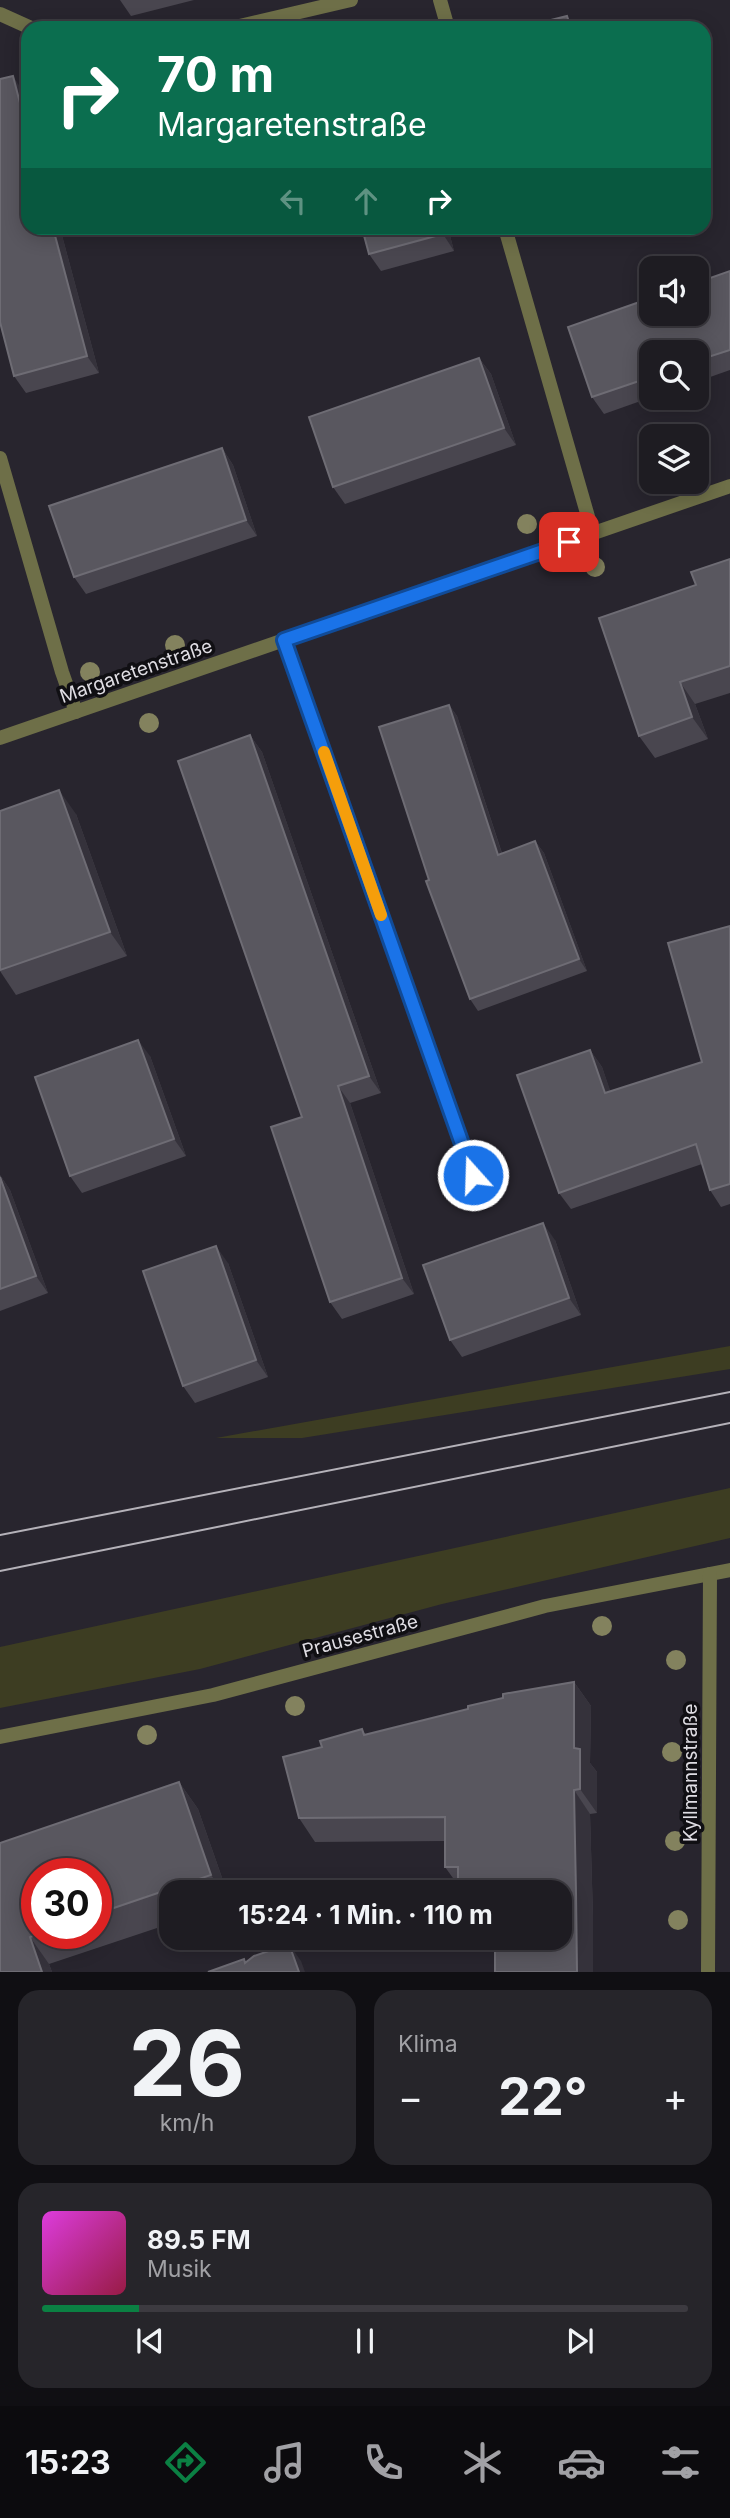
<!DOCTYPE html>
<html lang="de">
<head>
<meta charset="utf-8">
<style>
  body { margin:0; font-family:Inter,sans-serif; background:#26252a; color:#f1f3f6; height:100vh; display:flex; flex-direction:column; font-size:26px; white-space:nowrap }
  * { box-sizing:border-box; margin:0 }
  p { font-size:23px; color:#a1a1a5 }
  .icon { flex:none; width:38px; height:38px; fill:none; stroke:currentColor; stroke-width:2; stroke-linecap:round; stroke-linejoin:round }
  .map { position:relative; height:1972px; overflow:hidden }
  .sheet { display:flex; flex-direction:column; gap:18px; padding:18px; background:#100f13; flex:1 }
  .sheet>* { flex:none }
  .hud { position:absolute; left:21px; top:21px; width:690px; height:214px; border-radius:21px; box-shadow:0 4px 18px #0003,0 0 0 2px #3c3a40; background:#0b6e4f; color:#fff; overflow:hidden }
  .buttons { position:absolute; left:639px; top:256px; display:grid; gap:14px }
  .buttons a { display:grid; place-items:center; width:70px; height:70px; border-radius:14px; background:#1e1c22; box-shadow:0 4px 18px #0003,0 0 0 2px #3c3a40; font-size:35px }
  .speed { position:absolute; left:21px; top:1858px; display:flex; gap:14px; font-size:35px; font-weight:700; text-align:center }
  .speed>* { display:grid; place-content:center; width:91px; height:91px; border-radius:50%; background:#1e1c22; box-shadow:0 4px 18px #0003,0 0 0 2px #3c3a40; line-height:1 }
  .speed .limit { border:10px solid #d22; background:#fff; color:#111 }
  .pin { position:absolute; display:grid; place-items:center; width:60px; height:60px; color:#fff; margin:-30px; border-radius:14px; box-shadow:0 4px 10px #0006 }
  .me { position:absolute; width:77px; margin:-38px; rotate:340deg; stroke-linejoin:round; filter:drop-shadow(0 0 5px #0008) }
  .turn { display:flex; align-items:center; gap:24px; height:147px; padding:0 21px; font-size:32px }
  .turn .icon { width:91px; height:91px; stroke-width:2.5 }
  .turn b { display:block; font-size:49px; line-height:60px }
  .lanes { display:flex; align-items:center; height:66px; padding:0 21px; background:#0003; justify-content:center; gap:35px; direction:ltr }
  .lanes .off { opacity:.35 }
  .big { font-size:52px; font-weight:700; line-height:1.1 }
  .sheet .widget { flex:1; display:flex; flex-direction:column; justify-content:center; gap:10px; min-width:0; padding:0 24px; border-radius:21px; background:#26252a }
  .sheet .dial { align-items:center; gap:0 }
  .dial b { font-size:91px; line-height:1 }
  .song { display:flex; align-items:center; gap:21px }
  .cover { width:84px; height:84px; border-radius:10px; background:linear-gradient(135deg,hsl(300 70% 55%),hsl(340 70% 35%)) }
  .played { height:7px; border-radius:4px; background:linear-gradient(90deg,#0b8043 15%,#3c3a40 15%) }
  .keys { display:flex; justify-content:space-around; direction:ltr }
  .heat { display:flex; justify-content:space-between; align-items:center; font-size:38px; direction:ltr }
  .sheet .tiles { flex:1; display:grid; gap:18px; grid-template-columns:1fr 1fr }
  .widget:last-child { grid-column:span 2 }
  .trip { position:absolute; left:159px; top:1880px; width:413px; height:70px; border-radius:21px; background:#1e1c22; box-shadow:0 4px 18px #0003,0 0 0 2px #3c3a40; font-weight:700; line-height:70px; text-align:center }
  .tab-bar { display:flex; height:112px; justify-content:space-around; align-items:center; background:#0c0b0e; color:#a1a1a5 }
  .tab-bar .icon { width:49px; height:49px }
  .tab-bar .on { color:#0b8043 }
  .tab-bar b { font-size:32px; color:#f1f3f6 }
  .map>svg:first-child { display:block }
  .green { fill:#3d3d22 }
  .lines { fill:none; stroke-linecap:round; stroke-linejoin:round }
  .lane { stroke:#6e6f48; stroke-width:14 }
  .street { stroke:#6e6f48; stroke-width:14 }
  .tram { stroke:#b5b2b9; stroke-width:2 }
  .tree { fill:#83825e }
  .wall { fill:#49464f; fill-rule:evenodd }
  .shaded-wall { fill:#35323b }
  .building { fill:#59575f; stroke:#6e6c74; stroke-width:2 }
  .route-casing { stroke:#114b97; stroke-width:18 }
  .route { stroke:#1a73e8; stroke-width:12 }
  .slow { stroke:#f59e0b; stroke-width:12 }
  .labels { text-anchor:middle; dominant-baseline:central; stroke-width:7; stroke-linejoin:round; paint-order:stroke }
  .street-label { font-size:19px; fill:#dfdde3; stroke:#100f13 }
</style>
</head>
<body>
<div class="map">
<svg width="730" height="1972" viewBox="0 0 730 1972">
  <rect width="100%" height="100%" fill="#28252e"/>
  <g class="green">
    <path d="M 730,1346 L 730,1369 L 302,1438 L 216,1438 Z"/>
    <path d="M 730,1488 L 730,1538 L 442,1604 L 200,1669 L 0,1708 L 0,1647 Z"/>
  </g>
  <g class="lines">
    <g class="lane">
      <path d="M 440,0 L 448,28"/>
      <path d="M 0,14 L 31,28"/>
      <path d="M 231,28 L 351,0"/>
      <path d="M 505,228 L 593,534"/>
      <path d="M 0,458 L 62,672 L 76,712"/>
    </g>
    <g class="street">
      <path d="M 284,640 L 473,1175"/>
      <path d="M 0,738 L 730,486"/>
      <path d="M 0,1737 L 213,1695 L 545,1606 L 730,1570"/>
      <path d="M 708,1972 L 710,1574"/>
    </g>
    <g class="tram">
      <path d="M 0,1535 L 730,1392"/>
      <path d="M 0,1571 L 730,1423"/>
    </g>
  </g>
  <g class="tree">
    <circle cx="527" cy="524" r="10"/>
    <circle cx="595" cy="567" r="10"/>
    <circle cx="175" cy="645" r="10"/>
    <circle cx="90" cy="672" r="10"/>
    <circle cx="149" cy="723" r="10"/>
    <circle cx="602" cy="1626" r="10"/>
    <circle cx="676" cy="1660" r="10"/>
    <circle cx="295" cy="1706" r="10"/>
    <circle cx="147" cy="1735" r="10"/>
    <circle cx="672" cy="1752" r="10"/>
    <circle cx="675" cy="1841" r="10"/>
    <circle cx="678" cy="1920" r="10"/>
  </g>
  <g class="wall">
    <path d="M 120,0 L 194,0 L 131,16 Z"/>
    <path d="M 24,93 L 28,228 L 60,228 L 99,373 L 26,393 L 14,376 Z"/>
    <path d="M 448,228 L 454,251 L 381,271 L 369,254 Z"/>
    <path d="M 730,271 L 730,370 L 696,382 L 696,352 L 651,352 L 651,397 L 652,397 L 604,414 L 592,397 Z"/>
    <path d="M 479,358 L 491,374 L 516,445 L 345,504 L 333,487 Z"/>
    <path d="M 222,448 L 233,465 L 257,536 L 86,594 L 74,577 Z"/>
    <path d="M 730,559 L 730,693 L 695,704 L 708,739 L 655,758 L 639,736 L 696,585 Z"/>
    <path d="M 449,705 L 457,716 L 502,853 L 535,841 L 544,853 L 587,971 L 478,1011 L 470,999 L 429,880 Z"/>
    <path d="M 250,735 L 262,752 L 381,1093 L 350,1103 L 414,1294 L 342,1319 L 330,1302 L 302,1117 Z"/>
    <path d="M 0,811 L 76,814 L 127,956 L 16,995 L 0,971 Z"/>
    <path d="M 730,926 L 730,1204 L 721,1207 L 710,1190 L 702,1164 L 571,1209 L 559,1193 L 590,1050 L 602,1067 L 610,1091 L 702,1062 Z"/>
    <path d="M 150,1056 L 186,1156 L 82,1193 L 70,1176 Z"/>
    <path d="M 0,1175 L 10,1190 L 48,1293 L 0,1311 Z"/>
    <path d="M 555,1240 L 581,1315 L 462,1357 L 450,1340 Z"/>
    <path d="M 228,1263 L 268,1377 L 195,1403 L 183,1386 Z"/>
    <path d="M 574,1682 L 591,1706 L 590,1763 L 597,1772 L 597,1813 L 590,1814 L 593,1917 L 593,1972 L 495,1972 L 495,1951 L 485,1951 L 475,1937 L 560,1937 L 560,1892 L 458,1892 L 458,1885 L 445,1867 L 445,1841 L 315,1842 L 299,1818 L 283,1757 L 322,1747 L 320,1741 L 362,1729 L 366,1735 L 468,1709 L 468,1706 L 503,1698 L 503,1694 Z"/>
    <path d="M 179,1782 L 198,1809 L 227,1892 L 172,1892 L 172,1923 L 49,1964 L 52,1972 L 0,1972 L 0,1843 ZM 96,1874 L 96,1934 L 37,1934 Z"/>
  </g>
  <g class="shaded-wall">
    <path d="M 567,16 L 576,28 L 571,28 Z"/>
    <path d="M 13,76 L 24,93 L 28,106 L 28,134 Z"/>
    <path d="M 53,228 L 60,228 L 99,373 L 87,356 Z"/>
    <path d="M 441,228 L 448,228 L 454,251 L 443,234 Z"/>
    <path d="M 479,358 L 491,374 L 516,445 L 504,428 Z"/>
    <path d="M 222,448 L 233,465 L 257,536 L 246,520 Z"/>
    <path d="M 680,682 L 695,704 L 708,739 L 692,717 Z"/>
    <path d="M 449,705 L 457,716 L 506,866 L 498,855 Z"/>
    <path d="M 250,735 L 262,752 L 381,1093 L 369,1076 Z"/>
    <path d="M 59,790 L 76,814 L 127,956 L 110,932 Z"/>
    <path d="M 535,841 L 544,853 L 587,971 L 579,959 Z"/>
    <path d="M 138,1040 L 150,1056 L 186,1156 L 174,1139 Z"/>
    <path d="M 590,1050 L 602,1067 L 617,1110 L 605,1093 Z"/>
    <path d="M 338,1086 L 350,1103 L 414,1294 L 402,1278 Z"/>
    <path d="M 0,1175 L 10,1190 L 48,1293 L 36,1276 Z"/>
    <path d="M 543,1223 L 555,1240 L 581,1315 L 569,1298 Z"/>
    <path d="M 216,1246 L 228,1263 L 268,1377 L 256,1360 Z"/>
    <path d="M 574,1682 L 591,1706 L 590,1763 L 597,1772 L 597,1813 L 580,1789 L 574,1748 Z"/>
    <path d="M 179,1782 L 198,1809 L 227,1892 L 223,1892 L 211,1875 Z"/>
    <path d="M 574,1790 L 590,1814 L 593,1917 L 593,1972 L 577,1972 Z"/>
    <path d="M 30,1937 L 49,1964 L 52,1972 L 42,1972 Z"/>
    <path d="M 289,1944 L 301,1961 L 305,1972 L 299,1972 Z"/>
  </g>
  <g class="building">
    <path d="M 567,16 L 571,28 L 519,28 Z"/>
    <path d="M 13,76 L 28,134 L 28,228 L 53,228 L 87,356 L 14,376 L 0,322 L 0,79 Z"/>
    <path d="M 362,228 L 441,228 L 443,234 L 369,254 Z"/>
    <path d="M 730,271 L 730,350 L 696,361 L 696,352 L 651,352 L 651,377 L 592,397 L 568,327 L 651,298 L 651,313 L 696,313 L 696,283 Z"/>
    <path d="M 479,358 L 504,428 L 333,487 L 309,417 Z"/>
    <path d="M 222,448 L 246,520 L 74,577 L 49,506 Z"/>
    <path d="M 730,559 L 730,666 L 680,682 L 692,717 L 639,736 L 599,618 L 696,585 L 691,572 Z"/>
    <path d="M 449,705 L 498,855 L 535,841 L 579,959 L 470,999 L 426,881 L 429,880 L 379,727 Z"/>
    <path d="M 250,735 L 369,1076 L 338,1086 L 402,1278 L 330,1302 L 271,1127 L 302,1117 L 178,761 Z"/>
    <path d="M 59,790 L 110,932 L 0,970 L 0,811 Z"/>
    <path d="M 730,926 L 730,1184 L 710,1190 L 696,1144 L 559,1193 L 517,1075 L 590,1050 L 605,1093 L 702,1062 L 668,943 Z"/>
    <path d="M 138,1040 L 174,1139 L 70,1176 L 35,1077 Z"/>
    <path d="M 0,1177 L 36,1276 L 0,1289 Z"/>
    <path d="M 543,1223 L 569,1298 L 450,1340 L 423,1265 Z"/>
    <path d="M 216,1246 L 256,1360 L 183,1386 L 143,1271 Z"/>
    <path d="M 574,1682 L 574,1748 L 580,1749 L 580,1789 L 574,1790 L 576,1893 L 577,1972 L 495,1972 L 495,1937 L 560,1937 L 560,1892 L 458,1892 L 458,1867 L 445,1867 L 445,1817 L 299,1818 L 283,1757 L 322,1747 L 320,1741 L 362,1729 L 364,1735 L 468,1709 L 468,1706 L 503,1698 L 503,1694 Z"/>
    <path d="M 179,1782 L 211,1875 L 96,1914 L 96,1874 L 37,1874 L 37,1934 L 38,1934 L 30,1937 L 42,1972 L 0,1972 L 0,1843 Z"/>
    <path d="M 289,1944 L 299,1972 L 208,1972 L 244,1959 L 245,1963 L 254,1956 Z"/>
  </g>
  <g class="lines">
    <defs>
      <path id="route" d="M 473,1175 L 284,640 L 569,542"/>
    </defs>
    <use href="#route" class="route-casing"/>
    <use href="#route" class="route"/>
    <path class="slow" d="M 324,752 L 381,915"/>
  </g>
  <g class="labels">
    <g class="street-label">
      <text transform="translate(136 671) rotate(-19)">Margaretenstraße</text>
      <text transform="translate(360 1636) rotate(-15)">Prausestraße</text>
      <text transform="translate(690 1773) rotate(-90)">Kyllmannstraße</text>
    </g>
  </g>
</svg>
<div class="buttons">
<a><svg class="icon" aria-label="sound" viewBox="0 0 24 24"><path d="M4 9h4l5-4v14l-5-4H4zM17 9q2 3 0 6"/></svg></a>
<a><svg class="icon" aria-label="search" viewBox="0 0 24 24"><circle cx="10" cy="10" r="6"/><path d="M15 15l6 6"/></svg></a>
<a><svg class="icon" aria-label="layers" viewBox="0 0 24 24"><path d="M12 4l9 5-9 5-9-5zM3 14l9 5 9-5"/></svg></a>
</div>
<div class="speed"><div class="limit">30</div></div>
<div class="pin" style="left:569px;top:542px;background:#d93025"><svg class="icon" aria-label="arrive" viewBox="0 0 24 24"><path d="M6 21V4h12l-3 4 3 4H6"/></svg></div>
<svg class="me" style="left:473px;top:1175px" viewBox="-20 -20 40 40"><circle r="17" fill="#1a73e8" stroke="#fff" stroke-width="3"/><path d="M0-11L8 9 0 5-8 9z" fill="#fff"/></svg>
<div class="trip">15:24 · 1 Min. · 110 m</div>
<div class="hud">
<div class="turn"><svg class="icon" aria-label="right" viewBox="0 0 24 24"><path d="M7 20v-9h11M14 6l5 5-5 5"/></svg><div><b>70 m</b>Margaretenstraße</div></div>
<div class="lanes"><svg class="icon off" aria-label="left" viewBox="0 0 24 24"><path d="M17 20v-9H6M10 6l-5 5 5 5"/></svg><svg class="icon off" aria-label="ahead" viewBox="0 0 24 24"><path d="M12 20V5M6 11l6-6 6 6"/></svg><svg class="icon" aria-label="right" viewBox="0 0 24 24"><path d="M7 20v-9h11M14 6l5 5-5 5"/></svg></div>
</div>
</div>
<section class="sheet">
<div class="tiles">
<div class="widget dial"><b>26</b><p>km/h</p></div>
<div class="widget"><p>Klima</p>
<div class="heat"><a>−</a><b class="big">22°</b><a>+</a></div>
</div>
<div class="widget">
<div class="song"><i class="cover"></i><div><b>89.5 FM</b><p>Musik</p></div></div>
<div class="played"></div>
<div class="keys"><svg class="icon" aria-label="previous" viewBox="0 0 24 24"><path d="M18 5L8 12l10 7zM5 5v14"/></svg><svg class="icon" aria-label="pause" viewBox="0 0 24 24"><path d="M8 5v14M16 5v14"/></svg><svg class="icon" aria-label="next" viewBox="0 0 24 24"><path d="M6 5l10 7-10 7zM19 5v14"/></svg></div>
</div>
</div>
</section>
<nav class="tab-bar">
<b>15:23</b>
<svg class="icon on" aria-label="directions" viewBox="0 0 24 24"><path d="M12 3l9 9-9 9-9-9zM9 14v-3h6M13 9l2 2-2 2"/></svg>
<svg class="icon" aria-label="music" viewBox="0 0 24 24"><path d="M9 18V5l10-2v13"/><circle cx="6" cy="18" r="3"/><circle cx="16" cy="16" r="3"/></svg>
<svg class="icon" aria-label="phone" viewBox="0 0 24 24"><path d="M5 4h4l2 5-3 2q2 4 5 5l2-3 5 2v4C11 20 4 13 5 4z"/></svg>
<svg class="icon" aria-label="climate" viewBox="0 0 24 24"><path d="M12 3v18M4 7l16 10M4 17L20 7"/></svg>
<svg class="icon" aria-label="car" viewBox="0 0 24 24"><path d="M5 17H2v-5l4-1 3-4h7l3 4 3 1v5h-3M9 17h6M6 11h13"/><circle cx="7" cy="17" r="2"/><circle cx="17" cy="17" r="2"/></svg>
<svg class="icon" aria-label="filters" viewBox="0 0 24 24"><path d="M4 7h16M4 17h16"/><circle cx="9" cy="7" r="2"/><circle cx="15" cy="17" r="2"/></svg>
</nav>
</body>
</html>
